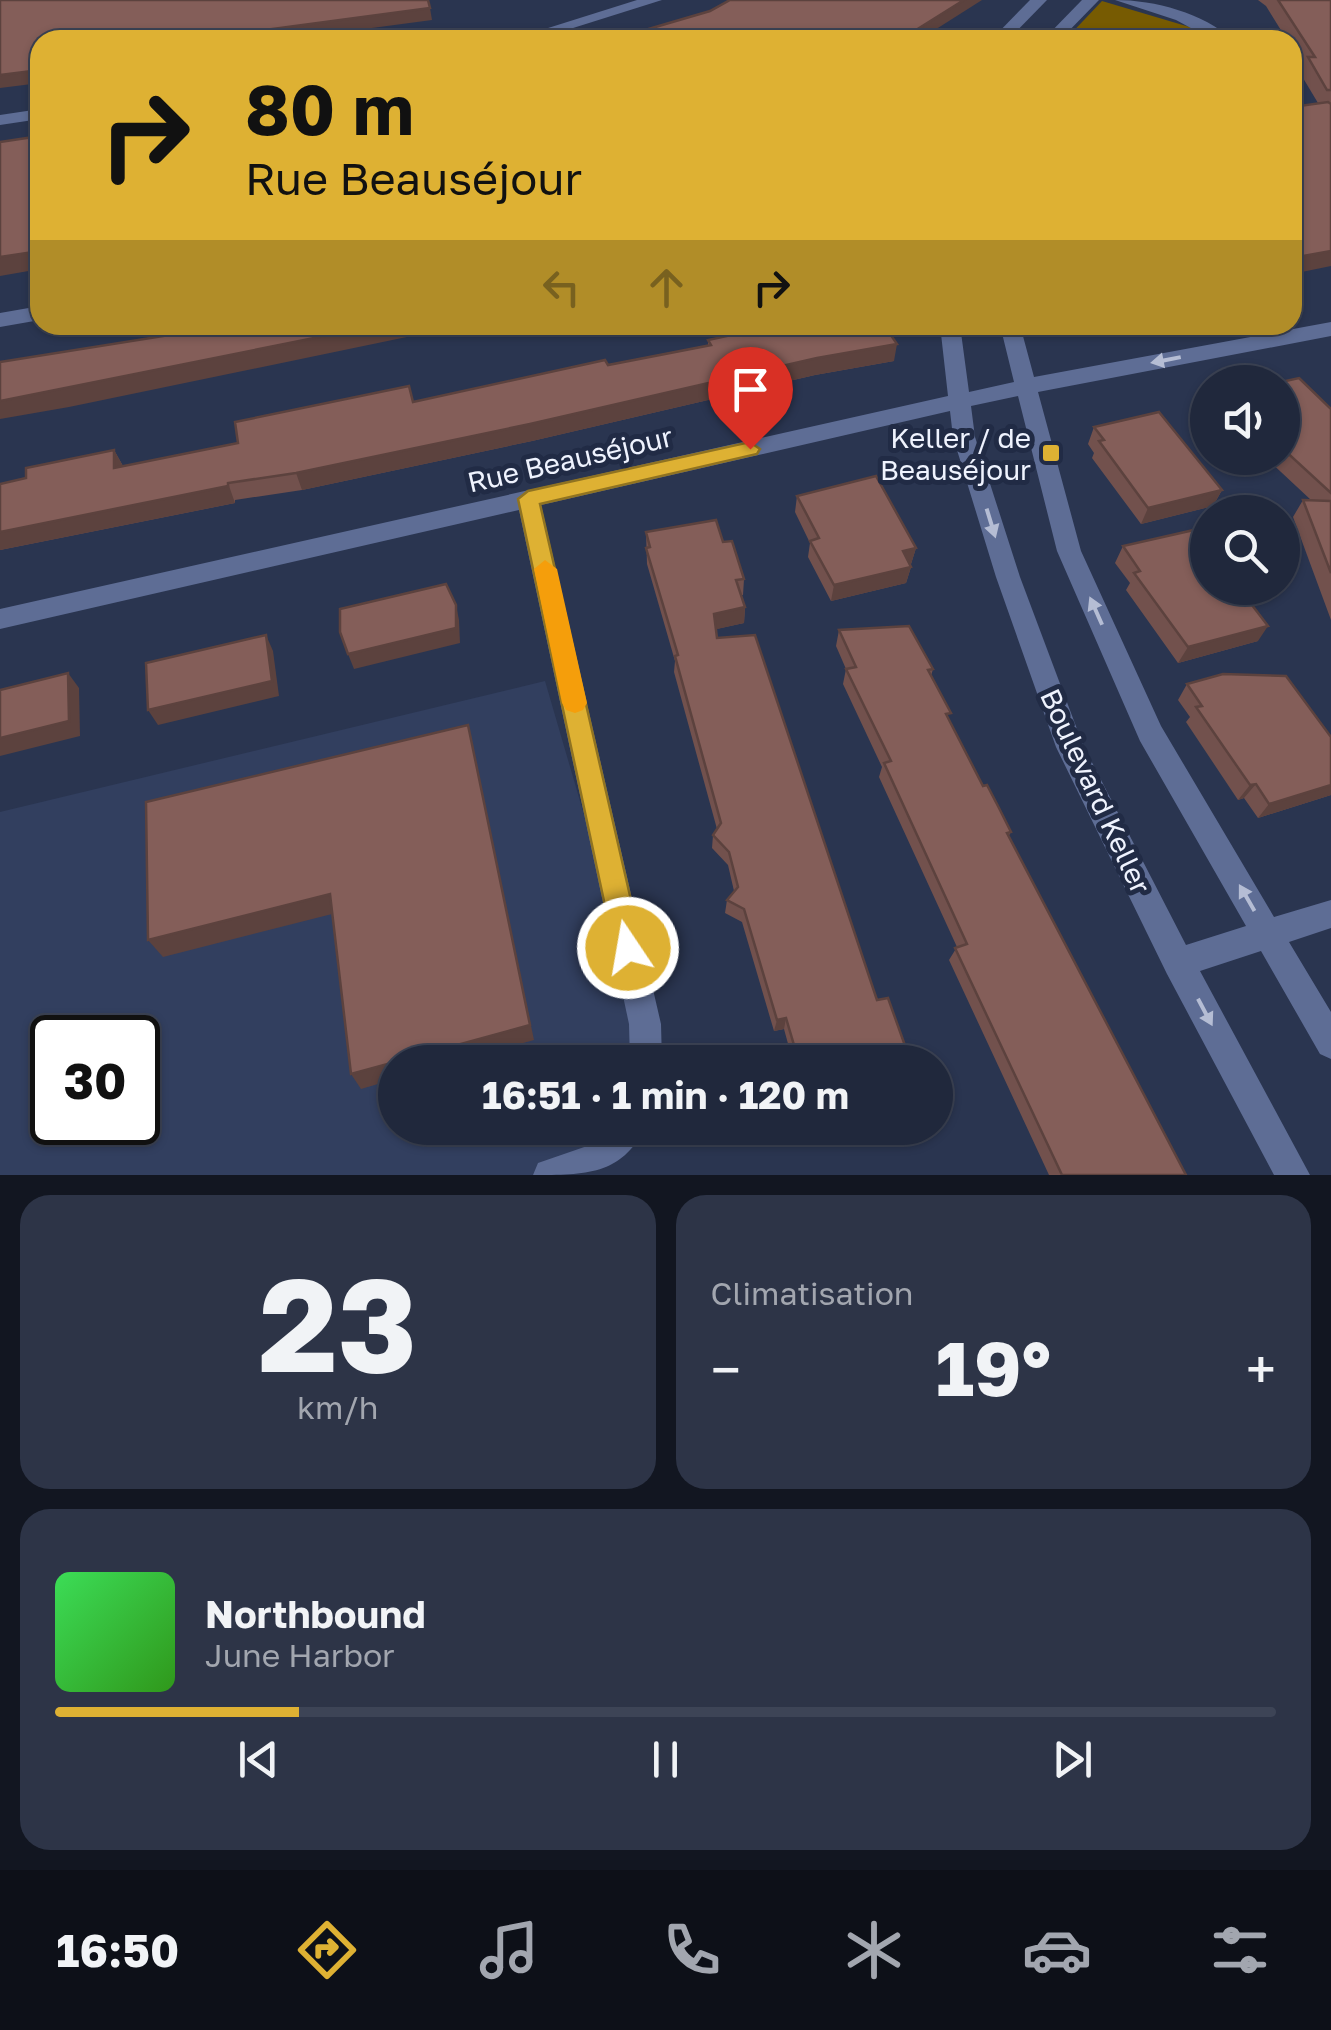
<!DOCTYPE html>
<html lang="fr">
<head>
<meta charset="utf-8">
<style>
  body { margin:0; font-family:"Golos Text",sans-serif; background:#2d3447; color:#f1f3f6; height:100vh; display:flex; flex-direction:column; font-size:38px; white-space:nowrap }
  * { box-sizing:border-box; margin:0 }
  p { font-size:32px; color:#a2a6af }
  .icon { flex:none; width:55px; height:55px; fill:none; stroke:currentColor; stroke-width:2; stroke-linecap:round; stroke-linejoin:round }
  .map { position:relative; height:1175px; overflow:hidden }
  .panel { display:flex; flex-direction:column; gap:20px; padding:20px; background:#121621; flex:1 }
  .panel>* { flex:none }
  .banner { position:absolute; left:30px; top:30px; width:1272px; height:305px; border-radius:30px; box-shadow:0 2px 8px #0004,0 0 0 2px #3d4456; background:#deb133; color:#111; overflow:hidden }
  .fabs { position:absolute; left:1190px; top:365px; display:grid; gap:20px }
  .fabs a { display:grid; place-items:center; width:110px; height:110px; border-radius:50%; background:#20283c; box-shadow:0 2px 8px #0004,0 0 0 2px #3d4456; font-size:50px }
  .speed { position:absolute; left:30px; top:1015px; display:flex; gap:20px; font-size:50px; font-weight:700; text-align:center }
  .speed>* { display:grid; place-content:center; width:130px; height:130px; border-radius:50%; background:#20283c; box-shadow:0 2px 8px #0004,0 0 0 2px #3d4456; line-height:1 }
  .speed .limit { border:5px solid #111; border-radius:15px; background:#fff; color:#111 }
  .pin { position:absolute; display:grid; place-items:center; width:85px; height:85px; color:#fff; margin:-102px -42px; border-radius:50% 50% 50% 0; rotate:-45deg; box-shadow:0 0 10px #0007 }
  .pin .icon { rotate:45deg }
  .me { position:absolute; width:110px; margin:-55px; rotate:348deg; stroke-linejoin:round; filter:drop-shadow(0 0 8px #0008) }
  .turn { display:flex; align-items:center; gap:35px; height:210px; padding:0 50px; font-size:45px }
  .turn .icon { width:130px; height:130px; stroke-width:2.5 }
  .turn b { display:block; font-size:70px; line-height:85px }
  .lanes { display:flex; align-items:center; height:95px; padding:0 50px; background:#0003; justify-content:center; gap:50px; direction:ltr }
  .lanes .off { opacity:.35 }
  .big { font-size:75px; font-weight:700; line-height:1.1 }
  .panel .card { flex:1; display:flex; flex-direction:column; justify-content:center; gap:15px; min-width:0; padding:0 35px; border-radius:30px; background:#2d3447 }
  .panel .dial { align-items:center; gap:0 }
  .dial b { font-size:130px; line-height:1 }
  .song { display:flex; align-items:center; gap:30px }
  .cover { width:120px; height:120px; border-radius:15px; background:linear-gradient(135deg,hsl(130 70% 55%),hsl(110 70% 35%)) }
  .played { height:10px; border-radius:5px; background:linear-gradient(90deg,#deb133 20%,#3d4456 20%) }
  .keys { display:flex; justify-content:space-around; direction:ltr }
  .heat { display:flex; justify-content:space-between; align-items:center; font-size:55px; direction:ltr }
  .panel .tiles { flex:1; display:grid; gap:20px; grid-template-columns:1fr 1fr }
  .card:last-child { grid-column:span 2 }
  .trip { position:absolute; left:378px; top:1045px; width:575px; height:100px; border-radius:50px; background:#20283c; box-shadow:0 2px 8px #0004,0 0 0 2px #3d4456; font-weight:700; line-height:100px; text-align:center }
  .dock { display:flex; height:160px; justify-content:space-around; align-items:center; background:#0d1018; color:#a2a6af }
  .dock .icon { width:70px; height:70px }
  .dock .current { color:#deb133 }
  .dock b { font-size:45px; color:#f1f3f6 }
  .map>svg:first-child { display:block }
  .built { fill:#323f5f; fill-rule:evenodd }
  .green { fill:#775b02 }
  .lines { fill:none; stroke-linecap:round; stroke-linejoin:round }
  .street { fill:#5e6d95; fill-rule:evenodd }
  .wall { fill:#72514d }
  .shaded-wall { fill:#5c423e }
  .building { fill:#845e59; stroke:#5c423e; stroke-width:2.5 }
  .oneway { fill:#b5bdd4 }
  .route { fill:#deb133; stroke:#907321; stroke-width:2.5 }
  .slow { fill:#f59e0b }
  .poi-dot { fill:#deb133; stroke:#212b45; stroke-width:4 }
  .labels { text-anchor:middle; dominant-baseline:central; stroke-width:10; stroke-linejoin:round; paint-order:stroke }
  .poi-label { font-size:28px; fill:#eff3fe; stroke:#212b45; text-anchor:end }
  .street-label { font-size:28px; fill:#eff3fe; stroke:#212b45 }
</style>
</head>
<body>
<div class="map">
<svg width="1331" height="1175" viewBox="0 0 1331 1175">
  <rect width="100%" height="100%" fill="#2a3550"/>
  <path class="built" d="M 545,681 L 645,1024 L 646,1062 L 395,1062 L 395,1128 L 628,1128 L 604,1158 L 550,1175 L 0,1175 L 0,812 ZM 52,1038 L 138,1038 L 138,1122 L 52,1122 Z"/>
  <path class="green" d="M 1102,1 L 1203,31 L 1215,40 L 1065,40 Z"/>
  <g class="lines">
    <g class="street">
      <path d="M 637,0 L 662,0 L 535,40 L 510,40 Z"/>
      <path d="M 1030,0 L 1047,0 L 1008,40 L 991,40 Z"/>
      <path d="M 1082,0 L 1099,0 L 1060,40 L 1043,40 Z"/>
      <path d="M 1115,0 C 1155,0 1203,13 1233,40 L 1213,40 L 1176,20 Z"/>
      <path d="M 40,109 L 40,119 L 0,125 L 0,115 Z"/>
      <path d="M 40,306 L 40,320 L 0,327 L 0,313 Z"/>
      <path d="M 1331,322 L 1331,336 L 1038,392 L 1081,551 L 1161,726 L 1274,917 L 1331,900 L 1331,928 L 1289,942 L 1331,1012 L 1331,1059 L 1320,1054 L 1261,951 L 1200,971 L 1310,1175 L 1274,1175 L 1167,974 L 1056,747 L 996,577 L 953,437 L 950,411 L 541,505 L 661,1024 L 662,1062 L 630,1062 L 629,1024 L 519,510 L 0,629 L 0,609 L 948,396 L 940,325 L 960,325 L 969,392 L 1014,382 L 1000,325 L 1020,325 L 1034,377 ZM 1018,396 L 1057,551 L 1140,741 L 1246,926 L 1186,945 L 1083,745 L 1020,577 L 975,437 L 971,406 Z"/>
      <path d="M 607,1128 L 645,1128 C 621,1175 586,1175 533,1175 L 538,1163 L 593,1144 Z"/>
    </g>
  </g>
  <g class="wall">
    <path d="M 1258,0 L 1331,0 L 1331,266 L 1318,103 L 1300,73 L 1303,67 L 1292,49 L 1292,40 L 1287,40 L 1266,6 Z"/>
    <path d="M 708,340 L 894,361 L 815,375 L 532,441 L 302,490 L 235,500 L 235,503 L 0,550 L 0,484 L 26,478 L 114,450 L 123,466 L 238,443 L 413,402 L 708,345 Z"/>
    <path d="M 1282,382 L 1331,409 L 1331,620 L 1293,517 L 1303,500 L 1311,500 L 1266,458 L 1282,458 Z"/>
    <path d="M 1094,427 L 1222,490 L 1213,506 L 1141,524 L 1092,458 L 1094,453 L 1088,444 Z"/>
    <path d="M 797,496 L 916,548 L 911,564 L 909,564 L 911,567 L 906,583 L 831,601 L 808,557 L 810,543 L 795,512 Z"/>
    <path d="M 646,532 L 723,542 L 744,579 L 743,595 L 741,595 L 745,607 L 744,623 L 716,629 L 717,638 L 877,1000 L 908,1054 L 903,1062 L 793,1062 L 784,1029 L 774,1031 L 742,922 L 725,913 L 727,900 L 734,891 L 728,865 L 712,848 L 713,835 L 717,829 L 674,672 L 675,661 L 647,564 Z"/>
    <path d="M 1123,546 L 1258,641 L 1178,663 L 1126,590 L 1130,583 L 1115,563 Z"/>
    <path d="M 839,630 L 933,669 L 931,676 L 949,721 L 983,786 L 1011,832 L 1008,837 L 1186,1175 L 1049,1175 L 949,960 L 957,947 L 879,777 L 882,767 L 843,684 L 846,669 L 836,646 Z"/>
    <path d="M 1187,684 L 1331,737 L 1331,795 L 1258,818 L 1244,798 L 1238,800 L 1186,722 L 1190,717 L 1178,700 Z"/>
    <path d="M 802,1128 L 864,1128 L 806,1142 Z"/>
  </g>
  <g class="shaded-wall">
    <path d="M 964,0 L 982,0 L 919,40 L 900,40 Z"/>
    <path d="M 430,8 L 432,20 L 282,40 L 229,40 L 272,29 Z"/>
    <path d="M 40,70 L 40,83 L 0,88 L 0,75 Z"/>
    <path d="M 40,251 L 40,269 L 0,276 L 0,257 Z"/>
    <path d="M 1331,251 L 1331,266 L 1292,274 L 1292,258 Z"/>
    <path d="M 379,325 L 475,325 L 426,333 L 69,407 L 0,419 L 0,401 Z"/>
    <path d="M 897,344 L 894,361 L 815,375 L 532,441 L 302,490 L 296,473 L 817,358 Z"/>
    <path d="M 114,450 L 123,466 L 114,468 Z"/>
    <path d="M 228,483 L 235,503 L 0,550 L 0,532 Z"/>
    <path d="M 1222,490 L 1213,506 L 1141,524 L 1148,508 Z"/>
    <path d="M 916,548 L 911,564 L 899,567 L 903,551 Z"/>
    <path d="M 911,567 L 906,583 L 831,601 L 834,585 Z"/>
    <path d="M 456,605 L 459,620 L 460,643 L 354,669 L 348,654 Z"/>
    <path d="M 745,607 L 744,623 L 713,630 L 714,614 Z"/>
    <path d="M 1268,626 L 1258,641 L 1178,663 L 1188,647 Z"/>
    <path d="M 266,635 L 273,651 L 279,696 L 158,725 L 148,710 Z"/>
    <path d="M 68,673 L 79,688 L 80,736 L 0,756 L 0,738 Z"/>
    <path d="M 468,725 L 534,1040 L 455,1062 L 395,1062 L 395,1079 L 361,1089 L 351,1074 Z"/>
    <path d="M 1256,784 L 1244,798 L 1238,800 L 1250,785 Z"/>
    <path d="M 1331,785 L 1331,795 L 1258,818 L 1269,804 Z"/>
    <path d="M 330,894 L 340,912 L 163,957 L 148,940 Z"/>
    <path d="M 786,1018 L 784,1029 L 774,1031 L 777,1020 Z"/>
    <path d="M 908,1054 L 903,1062 L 894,1062 L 897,1057 Z"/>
    <path d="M 831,1128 L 864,1128 L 806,1142 L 809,1133 Z"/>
  </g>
  <g class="building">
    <path d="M 0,0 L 428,0 L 430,8 L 272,29 L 273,34 L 229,40 L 40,40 L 40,70 L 0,75 Z"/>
    <path d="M 730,0 L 964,0 L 900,40 L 611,40 L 710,11 Z"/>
    <path d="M 1278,0 L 1331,0 L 1331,90 L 1327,90 L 1308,57 L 1315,57 Z"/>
    <path d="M 1328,102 L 1331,104 L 1331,251 L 1292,258 L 1292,107 Z"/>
    <path d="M 40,136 L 40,251 L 0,257 L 0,142 Z"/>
    <path d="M 206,325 L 379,325 L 0,401 L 0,362 L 207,329 Z"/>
    <path d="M 778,325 L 884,325 L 897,344 L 817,358 L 530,424 L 296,473 L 228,483 L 228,486 L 0,532 L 0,484 L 26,478 L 26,468 L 114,450 L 114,468 L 238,443 L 235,422 L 409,386 L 413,402 L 605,360 L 608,365 L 711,345 L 708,340 Z"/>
    <path d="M 1299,378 L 1331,409 L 1331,493 L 1282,448 L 1282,382 L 1281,382 Z"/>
    <path d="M 1159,412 L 1222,490 L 1148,508 L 1099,441 L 1104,440 L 1094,427 Z"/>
    <path d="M 876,476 L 916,548 L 903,551 L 911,567 L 834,585 L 810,541 L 819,538 L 797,496 Z"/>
    <path d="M 1303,500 L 1331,501 L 1331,573 Z"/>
    <path d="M 716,520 L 723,542 L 732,541 L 744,579 L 736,580 L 745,607 L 714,614 L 717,638 L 755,635 L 877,1000 L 888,998 L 908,1054 L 897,1057 L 899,1062 L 799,1062 L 786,1018 L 777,1020 L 744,909 L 727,900 L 738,887 L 729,852 L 713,835 L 721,823 L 675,656 L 678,655 L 646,548 L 650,547 L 646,532 Z"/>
    <path d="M 1194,530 L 1208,547 L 1208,588 L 1239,588 L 1268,626 L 1188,647 L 1134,573 L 1140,571 L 1123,546 Z"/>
    <path d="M 446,584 L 456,605 L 456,628 L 348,654 L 340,632 L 340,609 Z"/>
    <path d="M 909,626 L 933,669 L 928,670 L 951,713 L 946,714 L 983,786 L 987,785 L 999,808 L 1011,832 L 1007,833 L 1186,1175 L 1062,1175 L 955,948 L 967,944 L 884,763 L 891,761 L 846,669 L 856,667 L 839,630 Z"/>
    <path d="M 266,635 L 272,681 L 148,710 L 146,663 Z"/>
    <path d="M 68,673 L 69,721 L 0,738 L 0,690 Z"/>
    <path d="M 1223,674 L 1286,676 L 1331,737 L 1331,785 L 1269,804 L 1256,784 L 1250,785 L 1196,707 L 1202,706 L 1187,684 Z"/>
    <path d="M 468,725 L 530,1025 L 351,1074 L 330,894 L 148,940 L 146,802 Z"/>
    <path d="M 808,1128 L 831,1128 L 809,1133 Z"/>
  </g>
  <defs><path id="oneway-solid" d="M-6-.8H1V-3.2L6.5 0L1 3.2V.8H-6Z" transform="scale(2.5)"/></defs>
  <g class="oneway">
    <use href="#oneway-solid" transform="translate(1166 360) rotate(169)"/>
    <use href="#oneway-solid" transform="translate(991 523) rotate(73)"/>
    <use href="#oneway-solid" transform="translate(1096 611) rotate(-114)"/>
    <use href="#oneway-solid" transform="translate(1247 898) rotate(-120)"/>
    <use href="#oneway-solid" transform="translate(1205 1012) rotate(62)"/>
  </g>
  <path class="route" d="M 750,442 L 760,449 L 757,454 L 540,504 L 642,948 L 638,958 L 628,962 L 618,958 L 614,948 L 518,499 L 528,491 Z"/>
  <path class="slow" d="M 545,560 L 557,569 L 587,703 L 583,710 L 575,713 L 566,710 L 562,703 L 534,569 Z"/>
  <rect class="poi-dot" x="1041" y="443" width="20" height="20" rx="5"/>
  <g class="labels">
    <g class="poi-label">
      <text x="1031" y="437">Keller / de<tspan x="1031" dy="32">Beauséjour</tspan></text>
    </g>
    <g class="street-label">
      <text transform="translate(570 459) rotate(-13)">Rue Beauséjour</text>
      <text transform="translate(1096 791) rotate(65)">Boulevard Keller</text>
    </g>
  </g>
</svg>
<div class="fabs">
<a><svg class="icon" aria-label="sound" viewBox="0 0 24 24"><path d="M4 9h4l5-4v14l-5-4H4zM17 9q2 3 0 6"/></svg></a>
<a><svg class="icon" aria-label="search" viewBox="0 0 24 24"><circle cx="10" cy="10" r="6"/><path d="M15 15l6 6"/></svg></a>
</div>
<div class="speed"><div class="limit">30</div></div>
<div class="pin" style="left:750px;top:449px;background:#d93025"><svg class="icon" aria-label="arrive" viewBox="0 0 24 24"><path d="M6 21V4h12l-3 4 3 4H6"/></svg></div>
<svg class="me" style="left:628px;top:948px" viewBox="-20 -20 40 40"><circle r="17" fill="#deb133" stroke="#fff" stroke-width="3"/><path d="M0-11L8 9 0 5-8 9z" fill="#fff"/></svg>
<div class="trip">16:51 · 1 min · 120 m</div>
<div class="banner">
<div class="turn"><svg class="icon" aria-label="right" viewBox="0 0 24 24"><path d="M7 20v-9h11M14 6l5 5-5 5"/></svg><div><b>80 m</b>Rue Beauséjour</div></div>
<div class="lanes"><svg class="icon off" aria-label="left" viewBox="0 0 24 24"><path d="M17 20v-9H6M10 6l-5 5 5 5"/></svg><svg class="icon off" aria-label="ahead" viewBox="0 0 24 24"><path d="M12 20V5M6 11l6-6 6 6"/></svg><svg class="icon" aria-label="right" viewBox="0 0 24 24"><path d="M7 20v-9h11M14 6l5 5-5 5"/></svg></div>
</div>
</div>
<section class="panel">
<div class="tiles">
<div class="card dial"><b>23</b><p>km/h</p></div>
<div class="card"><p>Climatisation</p>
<div class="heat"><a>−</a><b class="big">19°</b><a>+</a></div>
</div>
<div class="card">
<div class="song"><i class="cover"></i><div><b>Northbound</b><p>June Harbor</p></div></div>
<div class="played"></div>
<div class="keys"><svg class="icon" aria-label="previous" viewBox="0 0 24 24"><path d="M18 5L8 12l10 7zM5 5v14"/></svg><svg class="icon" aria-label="pause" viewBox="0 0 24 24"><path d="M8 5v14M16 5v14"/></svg><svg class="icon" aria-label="next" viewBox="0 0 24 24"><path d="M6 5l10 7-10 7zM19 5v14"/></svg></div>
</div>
</div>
</section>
<nav class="dock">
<b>16:50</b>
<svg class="icon current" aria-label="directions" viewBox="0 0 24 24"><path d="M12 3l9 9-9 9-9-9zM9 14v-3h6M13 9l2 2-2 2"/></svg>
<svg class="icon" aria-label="music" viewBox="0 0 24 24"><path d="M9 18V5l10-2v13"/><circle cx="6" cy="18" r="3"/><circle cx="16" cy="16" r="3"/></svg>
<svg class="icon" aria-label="phone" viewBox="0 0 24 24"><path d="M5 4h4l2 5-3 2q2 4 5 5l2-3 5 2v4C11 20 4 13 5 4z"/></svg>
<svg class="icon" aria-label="climate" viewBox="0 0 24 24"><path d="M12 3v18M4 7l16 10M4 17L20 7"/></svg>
<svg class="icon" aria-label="car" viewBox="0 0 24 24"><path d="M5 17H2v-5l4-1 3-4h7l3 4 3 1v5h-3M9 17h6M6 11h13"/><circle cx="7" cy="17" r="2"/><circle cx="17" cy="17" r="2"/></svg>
<svg class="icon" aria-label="filters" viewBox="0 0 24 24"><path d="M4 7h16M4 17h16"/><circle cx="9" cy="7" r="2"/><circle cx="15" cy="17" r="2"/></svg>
</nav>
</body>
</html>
